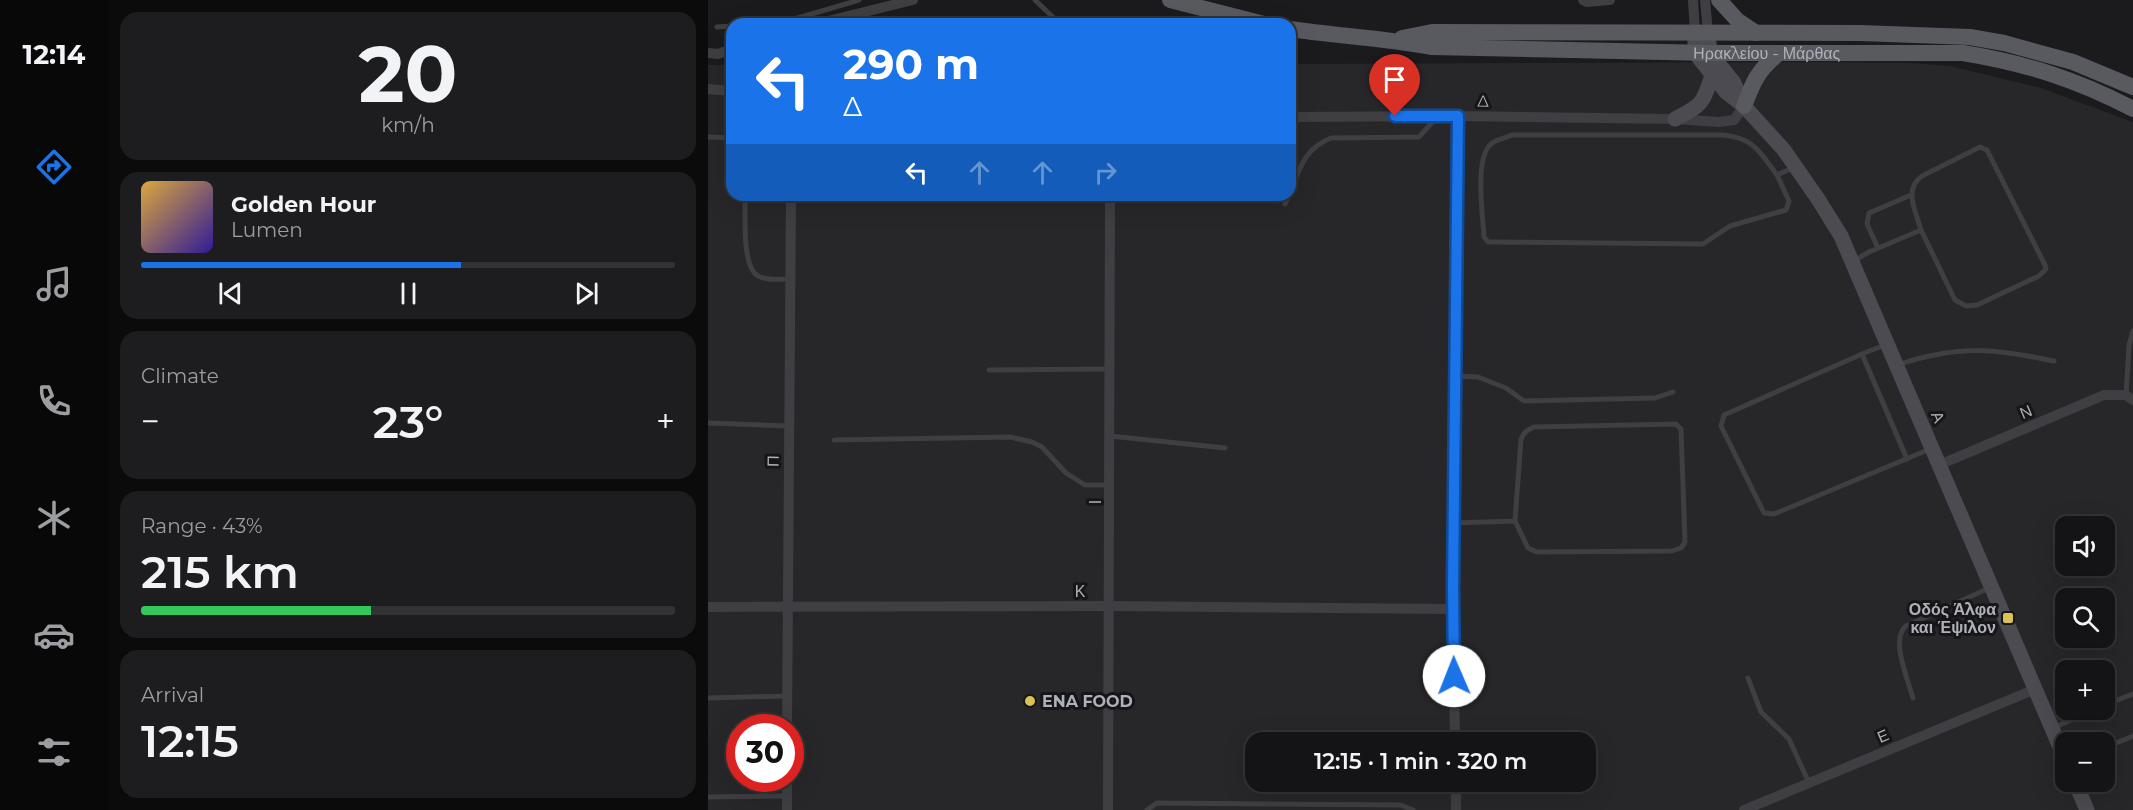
<!DOCTYPE html>
<html lang="en">
<head>
<meta charset="utf-8">
<style>
  body { margin:0; font-family:Montserrat,sans-serif; background:#1d1d1f; color:#f1f3f6; height:100vh; display:flex; flex-direction:column; font-size:22px; white-space:nowrap }
  * { box-sizing:border-box; margin:0 }
  p { font-size:20px; color:#9d9ea1 }
  .icon { flex:none; width:33px; height:33px; fill:none; stroke:currentColor; stroke-width:2; stroke-linecap:round; stroke-linejoin:round }
  .map { position:relative; flex:1; overflow:hidden }
  .drawer { display:flex; flex-direction:column; gap:12px; padding:12px; background:#0b0b0c; width:600px }
  .drawer>* { flex:none }
  .banner { position:absolute; left:18px; top:18px; width:570px; height:183px; border-radius:18px; box-shadow:0 6px 24px #0002,0 0 0 2px #333335; background:#1a73e8; color:#fff; overflow:hidden }
  .tools { position:absolute; left:1347px; top:516px; display:grid; gap:12px }
  .tools a { display:grid; place-items:center; width:60px; height:60px; border-radius:12px; background:#141416; box-shadow:0 6px 24px #0002,0 0 0 2px #333335; font-size:30px }
  .speed { position:absolute; left:18px; top:714px; display:flex; gap:12px; font-size:30px; font-weight:700; text-align:center }
  .speed>* { display:grid; place-content:center; width:78px; height:78px; border-radius:50%; background:#141416; box-shadow:0 6px 24px #0002,0 0 0 2px #333335; line-height:1 }
  .speed .limit { border:9px solid #d22; background:#fff; color:#111 }
  .pin { position:absolute; display:grid; place-items:center; width:51px; height:51px; color:#fff; margin:-62px -26px; border-radius:50% 50% 50% 0; rotate:-45deg; box-shadow:0 0 6px #0007 }
  .pin .icon { rotate:45deg }
  .me { position:absolute; width:66px; margin:-33px; rotate:359deg; stroke-linejoin:round; filter:drop-shadow(0 0 4px #0008) }
  .turn { display:flex; align-items:center; gap:21px; height:126px; padding:0 18px; font-size:27px }
  .turn .icon { width:78px; height:78px; stroke-width:2.5 }
  .turn b { display:block; font-size:42px; line-height:51px }
  .lanes { display:flex; align-items:center; height:57px; padding:0 18px; background:#0003; justify-content:center; gap:30px; direction:ltr }
  .lanes .off { opacity:.35 }
  .big { font-size:45px; font-weight:600; line-height:1.1 }
  .drawer .tile { flex:1; display:flex; flex-direction:column; justify-content:center; gap:9px; min-width:0; padding:0 21px; border-radius:18px; background:#1d1d1f }
  .drawer .dial { align-items:center; gap:0 }
  .dial b { font-size:78px; line-height:1 }
  .song { display:flex; align-items:center; gap:18px }
  .cover { width:72px; height:72px; border-radius:9px; background:linear-gradient(135deg,hsl(40 70% 55%),hsl(250 70% 35%)) }
  .played { height:6px; border-radius:3px; background:linear-gradient(90deg,#1a73e8 60%,#333335 60%) }
  .keys { display:flex; justify-content:space-around; direction:ltr }
  .heat { display:flex; justify-content:space-between; align-items:center; font-size:33px; direction:ltr }
  .charge { height:9px; border-radius:4px; background:linear-gradient(90deg,#34c759 43%,#333335 0) }
  .trip { position:absolute; left:537px; top:732px; width:351px; height:60px; border-radius:18px; background:#141416; box-shadow:0 6px 24px #0002,0 0 0 2px #333335; font-weight:600; line-height:60px; text-align:center }
  main { display:flex; flex:1; min-height:0 }
  .tab-bar { display:flex; flex-direction:column; width:108px; justify-content:space-around; align-items:center; background:#080809; color:#9d9ea1 }
  .tab-bar .icon { width:42px; height:42px }
  .tab-bar .selected { color:#1a73e8 }
  .tab-bar b { font-size:27px; color:#f1f3f6 }
  .map>svg:first-child { display:block }
  .built { fill:#27272a; fill-rule:evenodd }
  .lines { fill:none; stroke-linecap:round; stroke-linejoin:round }
  .lane { stroke:#3e3e43; stroke-width:5 }
  .street { stroke:#3e3e43; stroke-width:10 }
  .secondary { stroke:#4b4b51; stroke-width:15 }
  .primary { stroke:#595960; stroke-width:16 }
  .route-casing { stroke:#114b97; stroke-width:15 }
  .route { stroke:#1a73e8; stroke-width:10 }
  .poi-dot { fill:#dcc153; stroke:#161618; stroke-width:2 }
  .labels { text-anchor:middle; dominant-baseline:central; stroke-width:6; stroke-linejoin:round; paint-order:stroke }
  .street-label { font-size:16px; fill:#afb1ba; stroke:#161618 }
  .poi-label { font-size:16px; font-weight:bold; fill:#afb1ba; stroke:#161618; text-anchor:end }
</style>
</head>
<body>
<main>
<nav class="tab-bar">
<b>12:14</b>
<svg class="icon selected" aria-label="directions" viewBox="0 0 24 24"><path d="M12 3l9 9-9 9-9-9zM9 14v-3h6M13 9l2 2-2 2"/></svg>
<svg class="icon" aria-label="music" viewBox="0 0 24 24"><path d="M9 18V5l10-2v13"/><circle cx="6" cy="18" r="3"/><circle cx="16" cy="16" r="3"/></svg>
<svg class="icon" aria-label="phone" viewBox="0 0 24 24"><path d="M5 4h4l2 5-3 2q2 4 5 5l2-3 5 2v4C11 20 4 13 5 4z"/></svg>
<svg class="icon" aria-label="climate" viewBox="0 0 24 24"><path d="M12 3v18M4 7l16 10M4 17L20 7"/></svg>
<svg class="icon" aria-label="car" viewBox="0 0 24 24"><path d="M5 17H2v-5l4-1 3-4h7l3 4 3 1v5h-3M9 17h6M6 11h13"/><circle cx="7" cy="17" r="2"/><circle cx="17" cy="17" r="2"/></svg>
<svg class="icon" aria-label="filters" viewBox="0 0 24 24"><path d="M4 7h16M4 17h16"/><circle cx="9" cy="7" r="2"/><circle cx="15" cy="17" r="2"/></svg>
</nav>
<section class="drawer">
<div class="tile dial"><b>20</b><p>km/h</p></div>
<div class="tile">
<div class="song"><i class="cover"></i><div><b>Golden Hour</b><p>Lumen</p></div></div>
<div class="played"></div>
<div class="keys"><svg class="icon" aria-label="previous" viewBox="0 0 24 24"><path d="M18 5L8 12l10 7zM5 5v14"/></svg><svg class="icon" aria-label="pause" viewBox="0 0 24 24"><path d="M8 5v14M16 5v14"/></svg><svg class="icon" aria-label="next" viewBox="0 0 24 24"><path d="M6 5l10 7-10 7zM19 5v14"/></svg></div>
</div>
<div class="tile"><p>Climate</p>
<div class="heat"><a>−</a><b class="big">23°</b><a>+</a></div>
</div>
<div class="tile"><p>Range · 43%</p><b class="big">215 km</b><div class="charge"></div></div>
<div class="tile"><p>Arrival</p><b class="big">12:15</b></div>
</section>
<div class="map">
<svg width="1425" height="810" viewBox="0 0 1425 810">
  <rect width="100%" height="100%" fill="#1b1b1d"/>
  <path class="built" d="M 1109,62 L 1202,63 L 1242,66 L 1333,88 L 1425,122 L 1425,810 L 0,810 L 0,65 L 24,65 L 24,195 L 582,195 L 582,64 ZM 1358,526 L 1396,526 L 1396,566 L 1358,566 ZM 1358,598 L 1396,598 L 1396,638 L 1358,638 ZM 1358,670 L 1396,670 L 1396,710 L 1358,710 ZM 32,728 L 82,728 L 82,778 L 32,778 ZM 548,742 L 878,742 L 878,782 L 548,782 ZM 1358,742 L 1396,742 L 1396,782 L 1358,782 Z"/>
  <g class="lines">
    <g class="lane">
      <path d="M 327,0 L 352,24"/>
      <path d="M 39,24 L 83,20 L 151,0"/>
      <path d="M 9,27 L 24,26"/>
      <path d="M 0,137 L 24,138"/>
      <path d="M 1069,175 L 1081,201 L 1078,210 L 1022,226 L 995,244 L 786,242 L 780,242 L 776,237 C 775,216 766,159 783,144 C 789,139 797,138 804,135 L 1015,135 C 1046,138 1052,152 1069,175 L 1087,167"/>
      <path d="M 582,192 C 592,168 597,148 623,138 L 711,137 L 729,117"/>
      <path d="M 37,195 C 38,214 33,266 50,276 C 59,281 72,279 82,279"/>
      <path d="M 577,204 L 581,195"/>
      <path d="M 1170,248 L 1159,224 L 1161,213 L 1203,195"/>
      <path d="M 1144,262 L 1161,252 L 1213,230 C 1208,212 1195,189 1214,176 L 1272,147 L 1279,150 L 1281,154 L 1337,265 L 1338,269 L 1331,276 L 1269,305 L 1258,306 L 1247,300 L 1213,230"/>
      <path d="M 1177,345 L 1154,354 L 1199,459"/>
      <path d="M 1154,354 L 1016,415 L 1013,426 L 1056,513 L 1066,514 L 1222,449"/>
      <path d="M 1190,365 C 1217,355 1252,349 1281,351 C 1303,352 1325,357 1346,361"/>
      <path d="M 281,370 L 402,369"/>
      <path d="M 748,376 L 770,377 L 798,388 L 816,401 L 947,398 L 965,392"/>
      <path d="M 1418,395 L 1421,345 L 1425,331"/>
      <path d="M 0,423 L 81,426"/>
      <path d="M 402,436 L 517,448"/>
      <path d="M 126,440 L 302,437 L 324,442 L 334,447 L 358,473 L 377,485 L 400,485"/>
      <path d="M 746,523 L 807,521 L 813,439 C 816,432 819,430 826,427 L 968,424 L 973,429 L 977,542 L 973,548 L 964,551 L 829,552 L 820,548 L 807,521"/>
      <path d="M 1040,678 L 1053,712 L 1081,739 L 1101,783"/>
      <path d="M 0,698 L 79,696"/>
      <path d="M 1205,698 C 1200,680 1182,639 1198,626 L 1281,588"/>
      <path d="M 1396,705 L 1425,694"/>
      <path d="M 1347,727 L 1386,710"/>
      <path d="M 1396,748 L 1425,736"/>
      <path d="M 0,797 L 79,796"/>
      <path d="M 439,810 L 449,803 L 693,805 L 705,810"/>
    </g>
    <g class="street">
      <path d="M 875,0 L 879,2 L 902,0"/>
      <path d="M 985,0 L 987,33"/>
      <path d="M 997,0 L 1000,33"/>
      <path d="M 108,24 L 205,0"/>
      <path d="M 0,53 L 10,54 L 24,49"/>
      <path d="M 0,89 L 24,91"/>
      <path d="M 582,117 L 750,116 L 967,119 L 1011,122 L 1026,120 L 1036,106"/>
      <path d="M 1231,465 L 1396,395 L 1418,395 L 1425,400"/>
      <path d="M 0,607 L 402,606 L 745,609"/>
      <path d="M 79,728 L 83,195"/>
      <path d="M 747,742 L 745,609 L 750,116"/>
      <path d="M 79,778 L 79,810"/>
      <path d="M 748,782 L 748,810"/>
      <path d="M 400,810 L 402,195"/>
      <path d="M 1036,810 L 1325,690"/>
    </g>
    <g class="secondary">
      <path d="M 987,33 L 987,53 L 1018,92 L 1036,106 L 1076,150 L 1110,199 L 1133,236 L 1358,761"/>
      <path d="M 1000,33 L 1002,53 L 1026,83 L 1035,104"/>
      <path d="M 967,119 C 994,105 995,104 1004,75"/>
      <path d="M 1367,782 L 1379,810"/>
    </g>
    <g class="primary">
      <path d="M 462,0 L 556,24"/>
      <path d="M 1011,0 L 1030,21 L 1048,33"/>
      <path id="s1" d="M 582,29 C 629,36 677,38 723,47 L 1002,53 L 1255,53 C 1317,63 1370,80 1425,109"/>
      <path d="M 694,38 L 724,32 L 1152,33 L 1262,37 L 1296,43 L 1365,62 L 1425,87"/>
      <path d="M 1036,106 C 1045,82 1050,70 1070,54"/>
    </g>
  </g>
  <g class="lines">
    <defs>
      <path id="route" d="M 687,116 L 750,116 L 745,587 L 746,676"/>
    </defs>
    <use href="#route" class="route-casing"/>
    <use href="#route" class="route"/>
  </g>
  <g class="poi-dot">
    <rect x="1294" y="612" width="12" height="12" rx="3"/>
    <circle cx="322" cy="701" r="6"/>
  </g>
  <g class="labels">
    <g class="street-label">
      <text stroke="none"><textPath href="#s1" startOffset="478">Ηρακλείου - Μάρθας</textPath></text>
      <text transform="translate(775 101) rotate(1)">Δ</text>
      <text transform="translate(1318 412) rotate(-23)">Ν</text>
      <text transform="translate(1230 417) rotate(67)">Α</text>
      <text transform="translate(65 461) rotate(-89)">Π</text>
      <text transform="translate(387 502) rotate(-90)">Ι</text>
      <text x="372" y="591">Κ</text>
      <text transform="translate(1175 736) rotate(-23)">Ε</text>
    </g>
    <g class="poi-label">
      <text x="1288" y="609">Οδός Άλφα<tspan x="1288" dy="18">και Έψιλον</tspan></text>
      <text x="334" y="701" text-anchor="start">ENA FOOD</text>
    </g>
  </g>
</svg>
<div class="tools">
<a><svg class="icon" aria-label="sound" viewBox="0 0 24 24"><path d="M4 9h4l5-4v14l-5-4H4zM17 9q2 3 0 6"/></svg></a>
<a><svg class="icon" aria-label="search" viewBox="0 0 24 24"><circle cx="10" cy="10" r="6"/><path d="M15 15l6 6"/></svg></a>
<a>+</a>
<a>−</a>
</div>
<div class="speed"><div class="limit">30</div></div>
<div class="pin" style="left:687px;top:116px;background:#d93025"><svg class="icon" aria-label="arrive" viewBox="0 0 24 24"><path d="M6 21V4h12l-3 4 3 4H6"/></svg></div>
<svg class="me" style="left:746px;top:676px" viewBox="-20 -20 40 40"><circle r="19" fill="#fff"/><path d="M0-13L10 11 0 6-10 11z" fill="#1a73e8"/></svg>
<div class="trip">12:15 · 1 min · 320 m</div>
<div class="banner">
<div class="turn"><svg class="icon" aria-label="left" viewBox="0 0 24 24"><path d="M17 20v-9H6M10 6l-5 5 5 5"/></svg><div><b>290 m</b>Δ</div></div>
<div class="lanes"><svg class="icon" aria-label="left" viewBox="0 0 24 24"><path d="M17 20v-9H6M10 6l-5 5 5 5"/></svg><svg class="icon off" aria-label="ahead" viewBox="0 0 24 24"><path d="M12 20V5M6 11l6-6 6 6"/></svg><svg class="icon off" aria-label="ahead" viewBox="0 0 24 24"><path d="M12 20V5M6 11l6-6 6 6"/></svg><svg class="icon off" aria-label="right" viewBox="0 0 24 24"><path d="M7 20v-9h11M14 6l5 5-5 5"/></svg></div>
</div>
</div>
</main>
</body>
</html>
